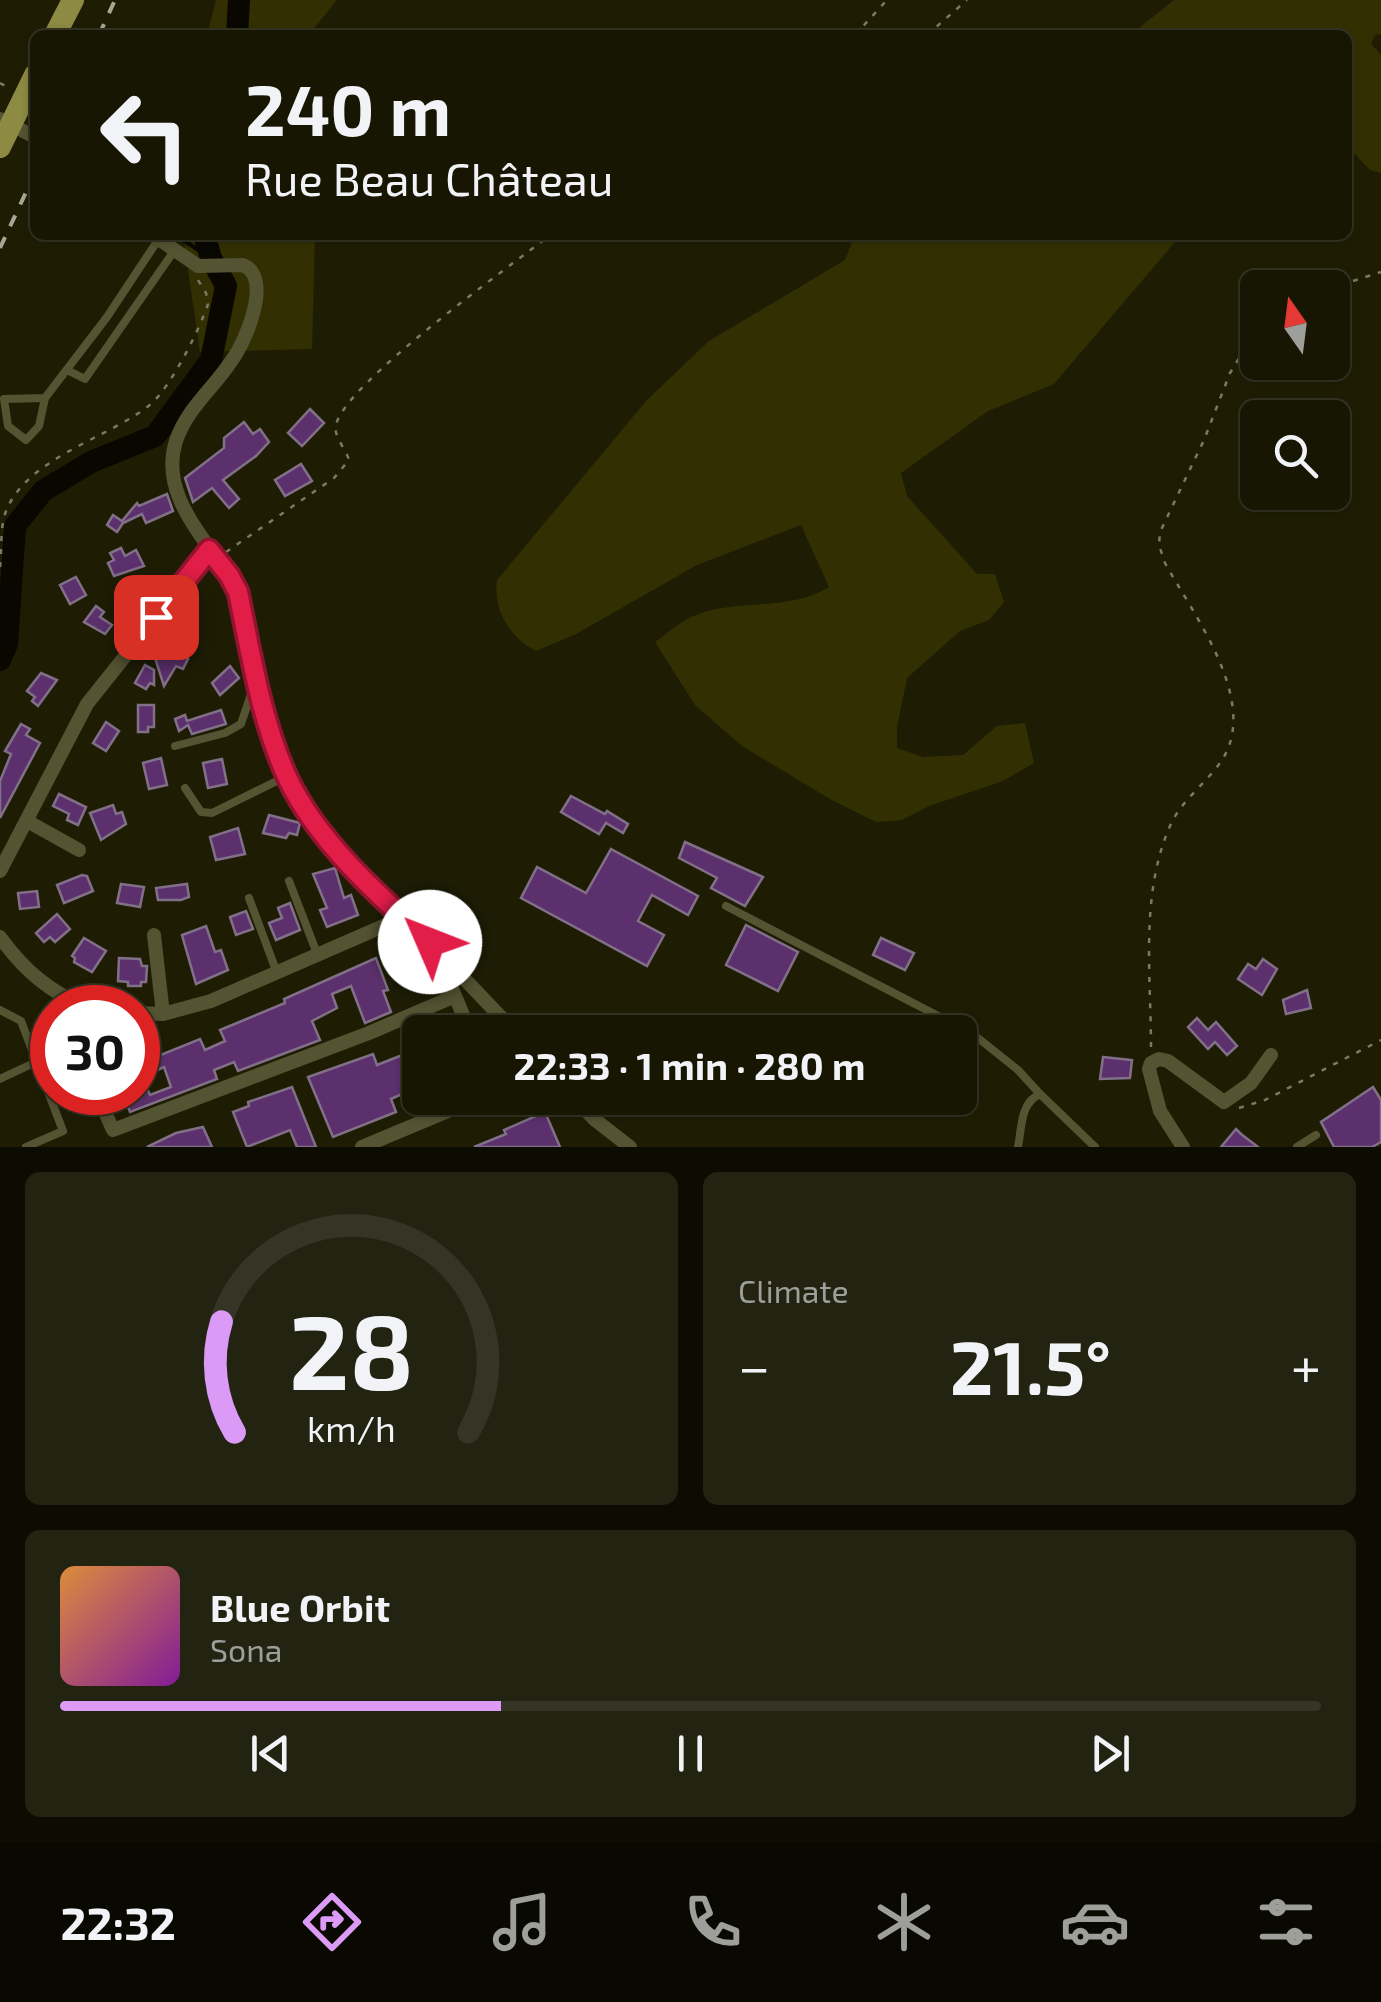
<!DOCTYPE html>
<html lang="en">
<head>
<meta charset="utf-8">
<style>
  body { margin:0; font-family:"Exo 2",sans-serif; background:#232312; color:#f1f3f6; height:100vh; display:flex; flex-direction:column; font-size:38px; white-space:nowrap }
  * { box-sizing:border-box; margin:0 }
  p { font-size:32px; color:#9e9f9a }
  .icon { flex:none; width:55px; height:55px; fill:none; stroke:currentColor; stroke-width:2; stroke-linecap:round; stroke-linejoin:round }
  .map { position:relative; height:1147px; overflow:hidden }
  .drawer { display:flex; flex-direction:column; gap:25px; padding:25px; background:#0c0c02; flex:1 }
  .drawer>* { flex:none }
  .top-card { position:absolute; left:30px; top:30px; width:1322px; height:210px; border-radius:15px; box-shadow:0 2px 8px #0004,0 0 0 2px #353525; background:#161603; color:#f1f3f6; overflow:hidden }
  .needle { width:65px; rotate:346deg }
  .buttons { position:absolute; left:1240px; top:270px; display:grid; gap:20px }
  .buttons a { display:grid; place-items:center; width:110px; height:110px; border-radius:15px; background:#161603; box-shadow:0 2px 8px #0004,0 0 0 2px #353525; font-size:50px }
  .speed { position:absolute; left:30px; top:985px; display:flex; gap:20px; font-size:50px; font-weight:700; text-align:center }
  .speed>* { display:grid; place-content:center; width:130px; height:130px; border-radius:50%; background:#161603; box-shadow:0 2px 8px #0004,0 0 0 2px #353525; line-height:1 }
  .speed .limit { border:15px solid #d22; background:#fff; color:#111 }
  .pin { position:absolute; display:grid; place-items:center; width:85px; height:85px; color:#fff; margin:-42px; border-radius:20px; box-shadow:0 5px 15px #0006 }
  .me { position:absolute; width:110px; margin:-55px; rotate:314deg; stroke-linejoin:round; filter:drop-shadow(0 0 8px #0008) }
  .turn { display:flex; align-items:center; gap:35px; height:210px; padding:0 50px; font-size:45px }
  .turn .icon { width:130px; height:130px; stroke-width:2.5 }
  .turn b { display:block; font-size:70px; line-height:85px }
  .big { font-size:75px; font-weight:700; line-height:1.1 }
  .drawer .widget { flex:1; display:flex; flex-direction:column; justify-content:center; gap:15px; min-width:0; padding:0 35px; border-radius:15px; background:#232312 }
  .drawer .dial { align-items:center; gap:0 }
  .dial svg { height:260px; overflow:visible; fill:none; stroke:#353525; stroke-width:7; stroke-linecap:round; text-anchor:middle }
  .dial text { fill:#f1f3f6; stroke:none }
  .song { display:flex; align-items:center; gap:30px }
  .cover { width:120px; height:120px; border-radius:15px; background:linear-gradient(135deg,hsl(30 70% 55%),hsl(290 70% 35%)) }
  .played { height:10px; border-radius:5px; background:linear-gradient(90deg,#db9af6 35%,#353525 35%) }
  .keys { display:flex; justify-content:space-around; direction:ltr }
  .heat { display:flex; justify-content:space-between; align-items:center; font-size:55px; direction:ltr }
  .drawer .tiles { flex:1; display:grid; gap:25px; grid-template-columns:1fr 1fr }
  .widget:last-child { grid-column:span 2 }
  .trip { position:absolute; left:402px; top:1015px; width:575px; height:100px; border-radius:15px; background:#161603; box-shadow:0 2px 8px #0004,0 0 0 2px #353525; font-weight:700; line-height:100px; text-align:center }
  .tabs { display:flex; height:160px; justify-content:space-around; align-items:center; background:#090901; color:#9e9f9a }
  .tabs .icon { width:70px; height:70px }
  .tabs .active { color:#db9af6 }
  .tabs b { font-size:45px; color:#f1f3f6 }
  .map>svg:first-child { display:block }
  .green { fill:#323002 }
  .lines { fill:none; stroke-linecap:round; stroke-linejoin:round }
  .stream { stroke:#090700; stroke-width:4 }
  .river { stroke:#090700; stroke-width:22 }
  .building { fill:#5c306d; stroke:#817088; stroke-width:2.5; fill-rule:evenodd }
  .path { stroke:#7a7a65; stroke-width:2.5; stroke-dasharray:5 8; stroke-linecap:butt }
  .lane { stroke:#545332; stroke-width:8 }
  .street { stroke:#545332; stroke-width:14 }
  .primary { stroke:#8d8a43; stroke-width:22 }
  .rail { stroke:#a8a795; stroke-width:4; stroke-dasharray:12 12; stroke-linecap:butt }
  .route-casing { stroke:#92132f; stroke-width:25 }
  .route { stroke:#e11d48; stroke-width:18 }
</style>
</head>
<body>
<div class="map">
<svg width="1381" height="1147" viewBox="0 0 1381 1147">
  <rect width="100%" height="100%" fill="#1e1d04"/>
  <g class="green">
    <path d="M 216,0 L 337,0 L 315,27 L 315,35 L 207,35 Z"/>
    <path d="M 1174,0 L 1381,0 L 1381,34 L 1375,35 L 1371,44 L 1381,55 L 1381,173 L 1370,170 L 1348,147 L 1348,35 L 1130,35 Z"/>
    <path d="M 183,235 L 315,235 L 312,349 L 200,352 Z"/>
    <path d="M 855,235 L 1181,235 L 1054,384 L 988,411 L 901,473 L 907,496 L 977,574 L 995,574 L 1004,602 L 989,620 L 960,631 L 907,678 L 897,727 L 897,748 L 923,757 L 963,755 L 997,726 L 1025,723 L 1034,763 L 1003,781 L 929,806 L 902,820 L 876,822 L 830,799 L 742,746 L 695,705 L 655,642 C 668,633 682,620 696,615 C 739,598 790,612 829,587 L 801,525 L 697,565 L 576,634 L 536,651 C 509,637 493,610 497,580 L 646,401 L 709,341 L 845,260 Z"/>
  </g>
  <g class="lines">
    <path class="stream" d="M 175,235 L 211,258"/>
    <g class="river">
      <path d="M 237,35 L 239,0"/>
      <path d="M 0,660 L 7,644 L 15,526 L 43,491 L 91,462 L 155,436 L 211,360 L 226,286 L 211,258 L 204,235"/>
    </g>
  </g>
  <g class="building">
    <path d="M 310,409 L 324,423 L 302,446 L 288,433 Z"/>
    <path d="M 244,422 L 253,434 L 260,429 L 269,442 L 256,456 L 223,480 L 239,499 L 229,508 L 212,488 L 193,502 L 185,478 L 224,448 L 224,438 Z"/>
    <path d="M 301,464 L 312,481 L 285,496 L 275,480 Z"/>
    <path d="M 167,494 L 173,511 L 146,523 L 142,514 L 123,523 L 117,532 L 107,525 L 113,515 L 122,521 L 137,503 L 139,506 Z"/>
    <path d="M 121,548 L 125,556 L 136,550 L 144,566 L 114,576 L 108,563 L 114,560 L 110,553 Z"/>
    <path d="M 76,577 L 86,595 L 70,604 L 60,585 Z"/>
    <path d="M 96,606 L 104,612 L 100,617 L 112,625 L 105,634 L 84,622 Z"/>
    <path d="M 175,637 L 190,645 L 184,657 L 188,659 L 183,669 L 176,666 L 164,686 L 154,655 L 162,642 L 171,646 Z"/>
    <path d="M 145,665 L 154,670 L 154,685 L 150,683 L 146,689 L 135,683 Z"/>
    <path d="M 230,666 L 239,678 L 220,695 L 212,683 Z"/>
    <path d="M 41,673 L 57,680 L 38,706 L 32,701 L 35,697 L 27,691 Z"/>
    <path d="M 138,705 L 154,705 L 154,727 L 148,727 L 148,732 L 138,732 Z"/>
    <path d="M 221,710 L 226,724 L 192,734 L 188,725 L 179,731 L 175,719 L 185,715 L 187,721 Z"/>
    <path d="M 106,722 L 119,731 L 106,751 L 93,743 Z"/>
    <path d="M 21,724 L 30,729 L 26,735 L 40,743 L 0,818 L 0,781 L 11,754 L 5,751 Z"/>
    <path d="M 161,758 L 167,785 L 149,789 L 143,763 Z"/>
    <path d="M 222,759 L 227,784 L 208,788 L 203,763 Z"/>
    <path d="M 59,794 L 86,807 L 78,825 L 67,820 L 69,814 L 53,806 Z"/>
    <path d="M 571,796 L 605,814 L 607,811 L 628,824 L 623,833 L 606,823 L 599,834 L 561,812 Z"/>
    <path d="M 113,805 L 116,814 L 122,812 L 126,824 L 101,840 L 90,813 Z"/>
    <path d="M 269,815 L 300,823 L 297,835 L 289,833 L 286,838 L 263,833 Z"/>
    <path d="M 238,828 L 245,854 L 216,860 L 210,837 Z"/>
    <path d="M 685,842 L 763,877 L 745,906 L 711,888 L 717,878 L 679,858 Z"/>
    <path d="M 611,849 L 698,896 L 688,915 L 652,895 L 638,921 L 664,935 L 647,966 L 521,898 L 537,867 L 586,893 Z"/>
    <path d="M 335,868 L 344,898 L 351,895 L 358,915 L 327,927 L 320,910 L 327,908 L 313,874 Z"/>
    <path d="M 82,875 L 87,876 L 93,891 L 64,903 L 57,885 Z"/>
    <path d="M 121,884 L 144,887 L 140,907 L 117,903 Z"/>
    <path d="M 187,884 L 189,897 L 181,900 L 158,900 L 156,888 Z"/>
    <path d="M 37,891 L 39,907 L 20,909 L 18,893 Z"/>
    <path d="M 290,903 L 300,930 L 276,940 L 269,923 L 282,918 L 278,908 Z"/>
    <path d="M 246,911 L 253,929 L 236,935 L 230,917 Z"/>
    <path d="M 57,914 L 70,929 L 55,942 L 50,937 L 44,942 L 36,933 Z"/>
    <path d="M 746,925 L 798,952 L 778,991 L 726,965 Z"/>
    <path d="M 206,926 L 215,952 L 221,950 L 228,970 L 196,984 L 182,935 Z"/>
    <path d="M 84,938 L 106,951 L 92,972 L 74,962 L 75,958 L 72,956 Z"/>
    <path d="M 881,938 L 914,953 L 905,970 L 873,955 Z"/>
    <path d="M 119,958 L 140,959 L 142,966 L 147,966 L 146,982 L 141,982 L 141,986 L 128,986 L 128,982 L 118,981 Z"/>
    <path d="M 376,958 L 388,990 L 383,991 L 391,1012 L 365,1023 L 351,986 L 332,994 L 337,1008 L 312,1021 L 320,1040 L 238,1071 L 234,1062 L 214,1070 L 217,1079 L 130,1112 L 122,1092 L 138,1092 L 138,1064 L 200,1039 L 205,1050 L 225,1041 L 220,1030 L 285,1003 L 284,999 ZM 164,1067 L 171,1087 L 150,1095 L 142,1077 Z"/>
    <path d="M 1263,959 L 1277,969 L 1262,995 L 1238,979 L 1248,964 L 1256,969 Z"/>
    <path d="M 1307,990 L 1311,1008 L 1286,1014 L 1283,1000 Z"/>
    <path d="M 1197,1018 L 1208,1030 L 1216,1022 L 1237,1046 L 1227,1055 L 1215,1042 L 1208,1049 L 1188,1027 Z"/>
    <path d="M 443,1021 L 448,1032 L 415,1032 Z"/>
    <path d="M 420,1048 L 420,1078 L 412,1081 L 415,1088 L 391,1099 L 396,1112 L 333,1137 L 308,1077 L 373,1054 L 377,1065 Z"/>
    <path d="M 1103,1057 L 1132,1060 L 1130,1078 L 1100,1079 Z"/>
    <path d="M 292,1087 L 316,1147 L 297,1147 L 290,1130 L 247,1147 L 233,1112 L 249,1106 L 248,1102 Z"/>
    <path d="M 1373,1087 L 1381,1100 L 1381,1142 L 1372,1147 L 1334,1147 L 1321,1122 Z"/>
    <path d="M 545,1112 L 560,1147 L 474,1147 L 506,1134 L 504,1130 Z"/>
    <path d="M 203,1127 L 212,1147 L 147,1147 L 176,1133 Z"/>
    <path d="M 1236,1129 L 1241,1134 L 1258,1147 L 1221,1147 Z"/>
  </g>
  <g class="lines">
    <g class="path">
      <path d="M 855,35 L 887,0"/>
      <path d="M 927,35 L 967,0"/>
      <path d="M 0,83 L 9,88"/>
      <path d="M 1332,296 L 1350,282 L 1381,272"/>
      <path d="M 226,552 L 334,478 L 349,460 C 346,449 333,436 336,425 C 345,383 511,266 550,235"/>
      <path d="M 0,567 C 2,551 0,529 5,514 C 24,458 110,438 151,404 C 171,386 199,331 208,304 L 206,293 L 198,280"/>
      <path d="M 1151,1047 C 1151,975 1140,894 1170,826 C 1181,800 1207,783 1222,760 C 1260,701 1193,614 1165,563 L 1159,545 L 1160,532 L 1204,440 L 1230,373 L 1241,355 L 1258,344"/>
      <path d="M 1239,1108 L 1265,1100 L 1381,1040"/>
    </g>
    <g class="lane">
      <path d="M 67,370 L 85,379 L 174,251"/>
      <path d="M 45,398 L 39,426 L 26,440 L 8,426 L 4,399 L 45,398 L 107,317 L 158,240"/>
      <path d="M 175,746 L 225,733 L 241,724 L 255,682"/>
      <path d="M 185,788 L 201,812 L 212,813 L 287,776"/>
      <path d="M 289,881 L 318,956"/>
      <path d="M 249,898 L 277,973"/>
      <path d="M 726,906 L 973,1034 L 1018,1070 L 1040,1094"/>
      <path d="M 0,1010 L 21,1021 L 63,1131 L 26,1147"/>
      <path d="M 0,1079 L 38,1061"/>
      <path d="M 1018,1147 C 1022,1127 1020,1103 1040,1094 L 1095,1147"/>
      <path d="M 1297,1147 L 1316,1135"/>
    </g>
    <g class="street">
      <path d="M 0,119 L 35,137"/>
      <path d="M 153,235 L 198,266 L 243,265 C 273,277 246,341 232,360 C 214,388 187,408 176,441 C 157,500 215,546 238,592 C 253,666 265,747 307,811 C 343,867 400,907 438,963 C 452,984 460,1009 470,1032"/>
      <path d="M 27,821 L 79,850"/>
      <path d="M 0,871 L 87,704 L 209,551"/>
      <path d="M 154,935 L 163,1014"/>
      <path d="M 0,937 C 24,970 50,993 89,1008"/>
      <path d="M 436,949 L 515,1032"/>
      <path d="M 138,1013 L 163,1014 L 211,1001 L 402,918"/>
      <path d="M 96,1092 L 113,1130 L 369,1033 L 455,996"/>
      <path d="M 574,1098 L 594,1119 L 630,1147"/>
      <path d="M 362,1147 L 479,1098"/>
      <path d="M 1183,1147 L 1160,1111 L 1149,1069 L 1151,1063 L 1159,1059 L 1168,1061 L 1224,1102 L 1251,1083 L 1271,1055"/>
    </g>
    <g class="primary">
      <path d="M 55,35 L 73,0"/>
      <path d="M 0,147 L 35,75"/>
    </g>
    <g class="rail">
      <path d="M 99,35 L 115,0"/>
      <path d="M 0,248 L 35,173"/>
    </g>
  </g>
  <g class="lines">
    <defs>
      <path id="route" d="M 156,617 L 209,550 L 229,575 L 238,592 C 251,654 261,721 288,779 C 318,842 379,896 430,942"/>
    </defs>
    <use href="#route" class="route-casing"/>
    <use href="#route" class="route"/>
  </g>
</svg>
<div class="buttons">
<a><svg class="needle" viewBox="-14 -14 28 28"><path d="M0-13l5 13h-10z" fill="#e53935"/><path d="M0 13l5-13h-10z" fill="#9e9f9a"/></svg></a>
<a><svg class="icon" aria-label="search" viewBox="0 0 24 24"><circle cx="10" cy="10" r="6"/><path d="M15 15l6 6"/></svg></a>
</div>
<div class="speed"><div class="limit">30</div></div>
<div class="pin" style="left:156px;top:617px;background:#d93025"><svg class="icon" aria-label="arrive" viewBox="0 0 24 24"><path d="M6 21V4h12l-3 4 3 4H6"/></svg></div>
<svg class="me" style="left:430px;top:942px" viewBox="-20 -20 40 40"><circle r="19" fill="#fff"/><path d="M0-13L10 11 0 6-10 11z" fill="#e11d48"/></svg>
<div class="trip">22:33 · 1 min · 280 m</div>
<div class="top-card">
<div class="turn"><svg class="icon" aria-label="left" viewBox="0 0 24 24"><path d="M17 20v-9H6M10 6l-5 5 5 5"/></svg><div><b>240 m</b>Rue Beau Château</div></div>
</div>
</div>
<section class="drawer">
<div class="tiles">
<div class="widget dial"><svg viewBox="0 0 100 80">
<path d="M14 69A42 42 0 1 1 86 69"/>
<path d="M14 69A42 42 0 0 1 10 35" stroke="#db9af6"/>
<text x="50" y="56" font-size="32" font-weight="700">28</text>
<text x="50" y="72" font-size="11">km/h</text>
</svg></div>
<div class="widget"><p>Climate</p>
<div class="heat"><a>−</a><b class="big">21.5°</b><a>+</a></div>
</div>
<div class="widget">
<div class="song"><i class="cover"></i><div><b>Blue Orbit</b><p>Sona</p></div></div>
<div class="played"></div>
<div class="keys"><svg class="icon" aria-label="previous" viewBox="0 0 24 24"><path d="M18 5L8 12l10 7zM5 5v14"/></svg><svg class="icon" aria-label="pause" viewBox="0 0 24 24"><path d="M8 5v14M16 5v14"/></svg><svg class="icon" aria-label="next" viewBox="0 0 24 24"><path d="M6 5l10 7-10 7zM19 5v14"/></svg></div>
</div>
</div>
</section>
<nav class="tabs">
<b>22:32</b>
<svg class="icon active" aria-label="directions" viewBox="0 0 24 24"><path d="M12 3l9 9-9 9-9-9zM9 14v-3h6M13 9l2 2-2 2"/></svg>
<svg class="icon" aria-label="music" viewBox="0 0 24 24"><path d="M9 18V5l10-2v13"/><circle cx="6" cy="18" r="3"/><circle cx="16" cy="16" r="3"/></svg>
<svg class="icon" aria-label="phone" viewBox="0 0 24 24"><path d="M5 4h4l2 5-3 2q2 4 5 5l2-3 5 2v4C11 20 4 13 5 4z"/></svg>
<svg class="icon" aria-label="climate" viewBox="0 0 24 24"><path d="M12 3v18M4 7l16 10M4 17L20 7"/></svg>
<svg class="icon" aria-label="car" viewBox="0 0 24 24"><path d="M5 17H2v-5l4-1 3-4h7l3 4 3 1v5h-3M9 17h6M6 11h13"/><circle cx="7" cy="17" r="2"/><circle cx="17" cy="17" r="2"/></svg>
<svg class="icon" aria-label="filters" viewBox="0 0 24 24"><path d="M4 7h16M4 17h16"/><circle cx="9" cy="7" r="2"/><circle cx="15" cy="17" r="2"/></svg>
</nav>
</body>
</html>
